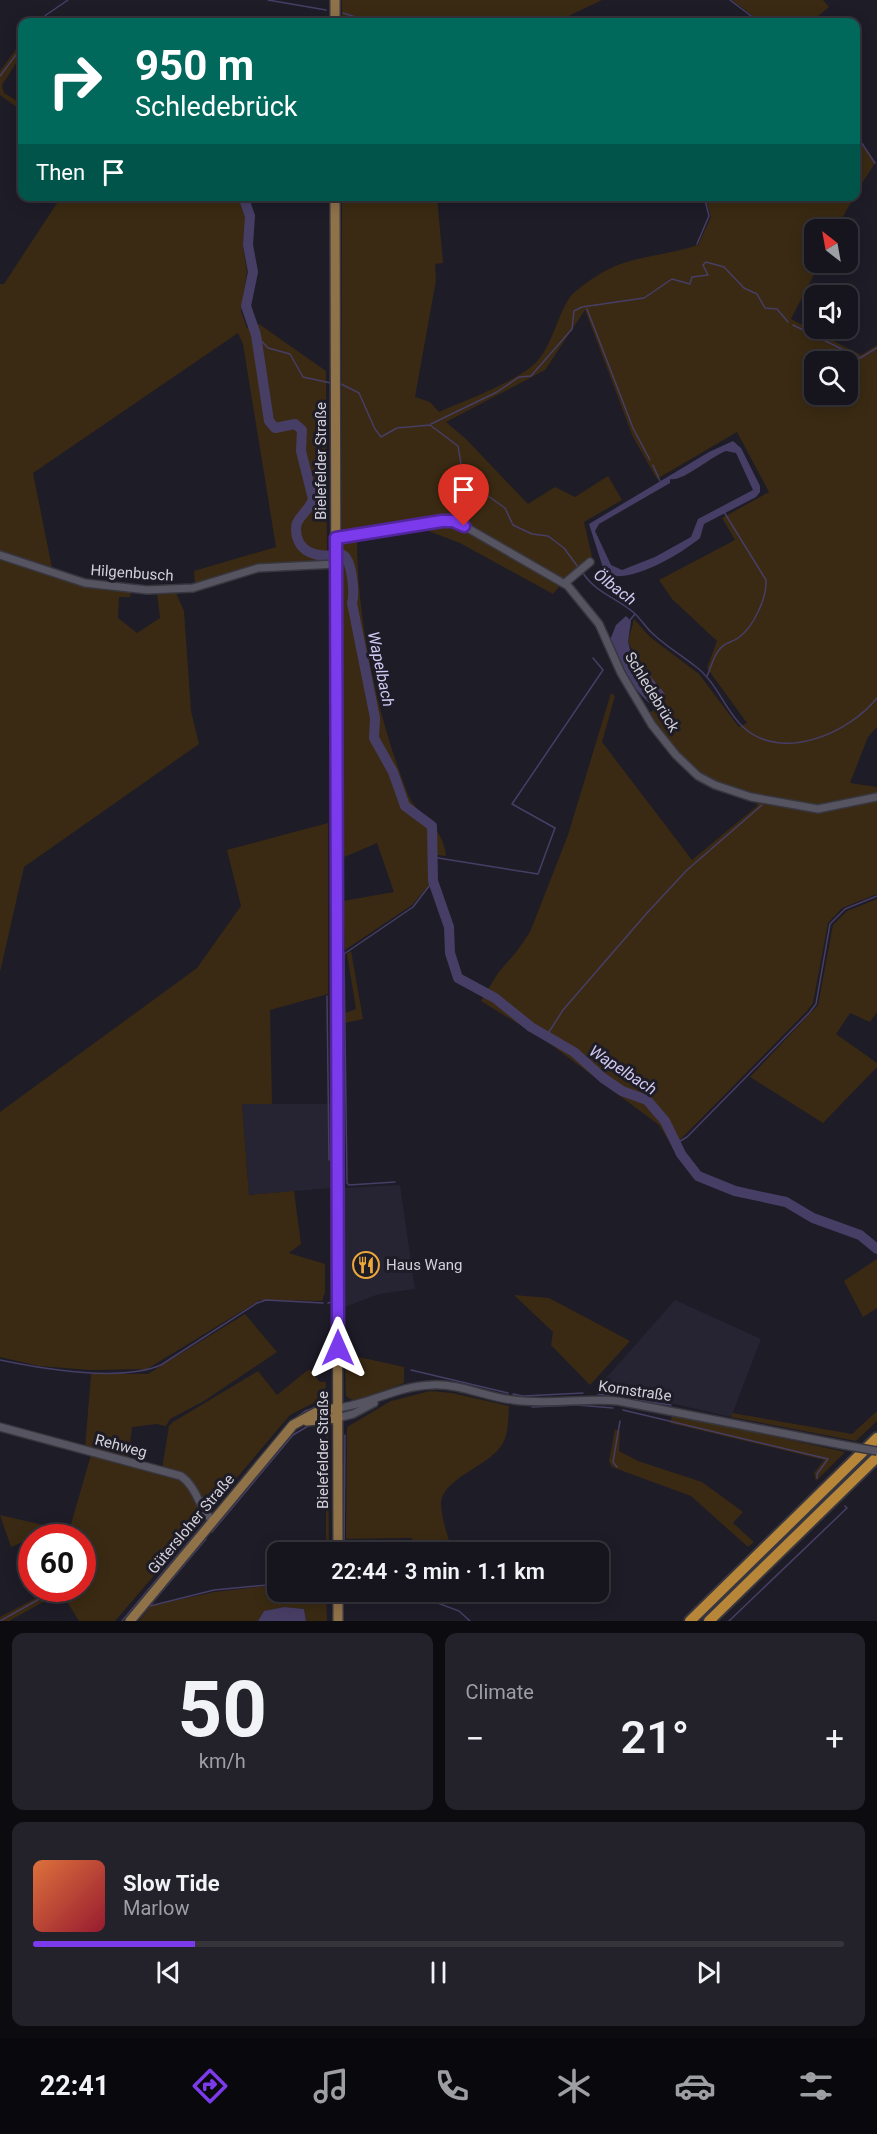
<!DOCTYPE html>
<html lang="en">
<head>
<meta charset="utf-8">
<style>
  body { margin:0; font-family:Roboto,sans-serif; background:#23222a; color:#f1f3f6; height:100vh; display:flex; flex-direction:column; font-size:22px; white-space:nowrap }
  * { box-sizing:border-box; margin:0 }
  p { font-size:20px; color:#9e9fa4 }
  .icon { flex:none; width:33px; height:33px; fill:none; stroke:currentColor; stroke-width:2; stroke-linecap:round; stroke-linejoin:round }
  .map { position:relative; height:1621px; overflow:hidden }
  .drawer { display:flex; flex-direction:column; gap:12px; padding:12px; background:#0c0c10; flex:1 }
  .drawer>* { flex:none }
  .banner { position:absolute; left:18px; top:18px; width:842px; height:183px; border-radius:12px; box-shadow:0 3px 15px #0003,0 0 0 2px #35343b; background:#00695c; color:#fff; overflow:hidden }
  .needle { width:39px; rotate:329deg }
  .fabs { position:absolute; left:804px; top:219px; display:grid; gap:12px }
  .fabs a { display:grid; place-items:center; width:54px; height:54px; border-radius:12px; background:#16151d; box-shadow:0 3px 15px #0003,0 0 0 2px #35343b; font-size:30px }
  .speed { position:absolute; left:18px; top:1524px; display:flex; gap:12px; font-size:30px; font-weight:700; text-align:center }
  .speed>* { display:grid; place-content:center; width:78px; height:78px; border-radius:50%; background:#16151d; box-shadow:0 3px 15px #0003,0 0 0 2px #35343b; line-height:1 }
  .speed .limit { border:9px solid #d22; background:#fff; color:#111 }
  .pin { position:absolute; display:grid; place-items:center; width:51px; height:51px; color:#fff; margin:-62px -26px; border-radius:50% 50% 50% 0; rotate:-45deg; box-shadow:0 0 6px #0007 }
  .pin .icon { rotate:45deg }
  .me { position:absolute; width:66px; margin:-33px; rotate:0deg; stroke-linejoin:round; filter:drop-shadow(0 0 4px #0008) }
  .turn { display:flex; align-items:center; gap:21px; height:126px; padding:0 18px; font-size:27px }
  .turn .icon { width:78px; height:78px; stroke-width:2.5 }
  .turn b { display:block; font-size:42px; line-height:51px }
  .then { display:flex; align-items:center; height:57px; padding:0 18px; background:#0003; gap:12px; font-size:22px }
  .big { font-size:45px; font-weight:600; line-height:1.1 }
  .drawer .card { flex:1; display:flex; flex-direction:column; justify-content:center; gap:9px; min-width:0; padding:0 21px; border-radius:12px; background:#23222a }
  .drawer .dial { align-items:center; gap:0 }
  .dial b { font-size:78px; line-height:1 }
  .song { display:flex; align-items:center; gap:18px }
  .cover { width:72px; height:72px; border-radius:9px; background:linear-gradient(135deg,hsl(20 70% 55%),hsl(350 70% 35%)) }
  .played { height:6px; border-radius:3px; background:linear-gradient(90deg,#7c3aed 20%,#35343b 20%) }
  .keys { display:flex; justify-content:space-around; direction:ltr }
  .heat { display:flex; justify-content:space-between; align-items:center; font-size:33px; direction:ltr }
  .drawer .tiles { flex:1; display:grid; gap:12px; grid-template-columns:1fr 1fr }
  .card:last-child { grid-column:span 2 }
  .trip { position:absolute; left:267px; top:1542px; width:342px; height:60px; border-radius:12px; background:#16151d; box-shadow:0 3px 15px #0003,0 0 0 2px #35343b; font-weight:600; line-height:60px; text-align:center }
  .menu { display:flex; height:96px; justify-content:space-around; align-items:center; background:#09080c; color:#9e9fa4 }
  .menu .icon { width:42px; height:42px }
  .menu .on { color:#7c3aed }
  .menu b { font-size:27px; color:#f1f3f6 }
  .map>svg:first-child { display:block }
  .built { fill:#262333 }
  .green { fill:#3a2a13; fill-rule:evenodd }
  .water { fill:#473e66; fill-rule:evenodd }
  .lines { fill:none; stroke-linecap:round; stroke-linejoin:round }
  .stream { stroke:#473e66; stroke-width:1.5 }
  .river { stroke:#473e66; stroke-width:10 }
  .minor-casing { stroke:#38373f; stroke-width:10 }
  .major-casing { stroke:#38373f; stroke-width:12 }
  .highway-casing { stroke:#38373f; stroke-width:14 }
  .minor { stroke:#565461; stroke-width:7 }
  .major { stroke:#907249; stroke-width:9 }
  .highway { stroke:#b78639; stroke-width:10 }
  .minor-bridge-casing { stroke:#38373f; stroke-width:10; stroke-linecap:butt }
  .minor-bridge { stroke:#565461; stroke-width:7 }
  .route-casing { stroke:#51269a; stroke-width:15 }
  .route { stroke:#7c3aed; stroke-width:10 }
  .labels { text-anchor:middle; dominant-baseline:central; stroke-width:6; stroke-linejoin:round; paint-order:stroke }
  .street-label { font-size:15px; fill:#d2d1d9; stroke:#1e1c27 }
  .poi-label { font-size:15px; fill:#d2d1d9; stroke:#1e1c27; text-anchor:start }
  .water-label { font-size:16px; font-style:italic; fill:#d1c9f4; stroke:#1e1c27 }
</style>
</head>
<body>
<div class="map">
<svg width="877" height="1621" viewBox="0 0 877 1621">
  <rect width="100%" height="100%" fill="#1e1c27"/>
  <g class="built">
    <path d="M 242,1104 L 330,1104 L 331,1188 L 249,1195 Z"/>
    <path d="M 400,1185 L 415,1289 L 379,1294 L 345,1307 L 342,1188 Z"/>
    <path d="M 675,1300 L 761,1339 L 731,1417 L 652,1399 L 600,1393 L 600,1385 Z"/>
  </g>
  <g class="green">
    <path d="M 342,0 L 602,0 L 556,22 L 342,22 Z"/>
    <path d="M 732,0 L 823,0 L 829,7 L 811,22 L 761,22 Z"/>
    <path d="M 22,41 L 22,54 L 2,85 L 4,93 L 22,104 L 22,111 L 0,95 L 0,71 Z"/>
    <path d="M 855,135 L 875,163 L 855,194 Z"/>
    <path d="M 61,197 L 240,197 L 246,217 L 243,246 L 247,272 L 241,311 L 247,328 L 259,324 L 326,371 L 327,561 L 258,565 L 195,584 L 194,571 L 276,547 L 243,344 L 238,333 L 33,473 L 53,573 L 0,552 L 0,284 L 4,284 Z"/>
    <path d="M 342,197 L 437,197 L 443,263 L 435,264 L 436,280 L 415,397 L 430,402 L 439,412 C 464,401 524,379 539,359 C 554,340 557,316 570,297 C 576,290 587,282 595,277 C 627,255 663,257 698,245 L 711,217 L 705,197 L 854,197 L 836,229 L 814,230 L 814,262 L 820,263 L 791,319 L 861,355 L 877,345 L 877,727 L 868,737 L 850,783 L 877,787 L 877,894 L 842,908 L 828,923 L 813,1003 L 807,1011 L 673,1147 L 659,1125 L 546,1041 L 481,1001 L 498,973 L 517,951 L 530,932 L 568,835 L 611,693 L 615,696 L 602,742 L 692,860 L 757,806 L 758,795 C 708,786 674,756 648,713 L 664,706 L 665,694 L 642,670 L 628,642 L 634,619 L 650,637 L 699,674 L 739,727 L 747,723 L 707,668 L 717,641 L 672,599 L 659,580 L 735,540 L 722,518 L 769,492 L 737,432 L 657,479 L 633,437 L 585,310 L 545,370 L 446,422 L 466,439 L 528,504 L 555,487 L 575,497 L 608,476 L 622,500 L 584,522 L 592,557 L 567,577 L 553,594 L 460,543 L 426,530 L 357,542 C 358,626 377,714 407,792 C 417,819 443,823 446,856 L 429,854 L 429,885 L 412,905 L 345,950 L 343,901 L 394,892 L 377,843 L 342,858 ZM 814,362 L 848,362 L 848,394 L 814,394 Z"/>
    <path d="M 0,559 C 47,576 81,585 131,590 L 130,597 L 119,597 L 118,618 L 137,633 L 160,618 L 157,593 L 176,593 L 184,611 L 191,711 L 199,744 L 24,867 L 0,972 Z"/>
    <path d="M 328,823 L 328,994 L 270,1010 L 272,1104 L 242,1104 L 249,1195 L 294,1191 L 301,1244 L 289,1253 L 325,1264 L 325,1292 L 322,1301 L 260,1300 L 147,1369 L 90,1370 L 39,1366 L 0,1357 L 0,1112 L 197,968 L 241,906 L 227,850 Z"/>
    <path d="M 877,899 L 877,1012 L 870,1022 L 850,1013 L 836,1034 L 877,1063 L 877,1067 L 823,1123 L 750,1077 L 818,1005 L 833,925 L 847,911 Z"/>
    <path d="M 351,951 L 363,1019 L 345,1023 L 345,1013 L 356,1009 L 347,954 Z"/>
    <path d="M 877,1259 L 877,1308 L 863,1317 L 844,1281 Z"/>
    <path d="M 514,1295 L 549,1298 L 630,1341 L 590,1385 L 551,1345 L 553,1332 Z"/>
    <path d="M 245,1314 L 277,1352 L 204,1401 L 170,1419 L 166,1426 L 156,1424 L 132,1427 L 128,1459 L 85,1448 L 91,1374 L 148,1374 Z"/>
    <path d="M 345,1354 L 404,1367 L 404,1383 L 369,1396 L 352,1400 L 346,1396 Z"/>
    <path d="M 309,1369 L 320,1382 L 326,1382 L 325,1397 L 290,1415 L 208,1512 L 192,1482 L 162,1469 L 169,1426 L 173,1422 L 258,1371 L 277,1395 Z"/>
    <path d="M 430,1391 L 452,1393 L 509,1406 C 508,1418 509,1432 503,1443 C 492,1465 442,1478 441,1503 C 441,1518 448,1535 451,1549 L 440,1552 L 413,1552 L 412,1538 L 346,1539 L 347,1427 L 391,1401 Z"/>
    <path d="M 877,1411 L 877,1421 L 856,1441 L 731,1417 L 732,1413 L 852,1434 Z"/>
    <path d="M 673,1414 L 845,1452 L 816,1481 L 814,1473 L 824,1460 L 670,1423 Z"/>
    <path d="M 615,1429 L 620,1431 L 619,1451 L 638,1461 L 702,1482 L 743,1512 L 733,1523 L 754,1542 L 748,1547 L 691,1496 L 612,1467 L 609,1461 Z"/>
    <path d="M 326,1434 L 328,1434 L 329,1552 L 326,1552 Z"/>
    <path d="M 91,1455 L 185,1482 L 204,1517 L 115,1621 L 79,1621 L 61,1592 L 9,1621 L 0,1621 L 0,1617 L 53,1589 L 82,1588 L 82,1538 L 32,1538 L 11,1547 L 0,1515 L 69,1531 Z"/>
    <path d="M 277,1585 L 278,1592 L 326,1592 L 327,1621 L 306,1621 L 304,1609 L 284,1607 L 264,1611 L 258,1621 L 139,1621 L 151,1606 L 214,1592 Z"/>
  </g>
  <g class="water">
    <path d="M 733,441 L 741,448 L 760,486 L 760,492 L 756,497 L 704,524 L 700,538 C 681,554 629,585 605,574 L 589,524 L 709,452 ZM 726,451 L 736,453 L 753,490 L 698,519 L 691,537 L 655,557 L 622,570 L 611,565 L 595,531 L 599,524 L 670,483 L 670,479 C 683,482 710,457 726,451 Z"/>
    <path d="M 626,616 L 631,621 L 628,642 L 631,653 L 665,694 L 653,706 C 633,691 619,663 610,640 L 616,625 Z"/>
    <path d="M 284,1607 L 304,1609 L 306,1621 L 258,1621 L 264,1611 Z"/>
  </g>
  <g class="lines">
    <g class="stream">
      <path d="M 268,0 L 326,10"/>
      <path d="M 730,0 L 759,22"/>
      <path d="M 343,13 L 371,22"/>
      <path d="M 40,22 L 46,15 L 68,0"/>
      <path d="M 0,76 L 22,47"/>
      <path d="M 855,133 L 875,163"/>
      <path d="M 697,244 L 709,216 L 704,196"/>
      <path d="M 587,309 L 633,428 L 650,460"/>
      <path d="M 793,325 L 860,358 L 877,348"/>
      <path d="M 256,335 L 268,348 L 290,354 L 303,377 L 331,383"/>
      <path d="M 339,383 L 359,393 L 375,429 L 381,437 L 397,428 L 430,425 L 458,446 L 462,470 L 472,477 L 481,491 L 505,508 L 513,525 L 532,534 L 548,536 L 564,548 L 578,567"/>
      <path d="M 431,424 L 497,392 L 519,377 L 531,376 L 572,329 L 574,311 L 582,307 L 644,298 L 672,279 L 690,284 L 692,277 L 708,275 L 703,265 L 706,262 L 724,267 L 744,288 L 757,294 L 765,308 L 777,309 L 788,322"/>
      <path d="M 653,465 L 660,481"/>
      <path d="M 583,573 C 595,592 616,598 633,612 C 640,618 645,626 651,632 C 664,645 681,655 695,666 C 717,682 724,709 743,727 C 782,763 849,733 877,698"/>
      <path d="M 630,620 L 635,614"/>
      <path d="M 707,676 C 711,668 713,657 719,650 C 724,642 731,643 738,638 C 754,627 767,597 766,580 L 724,512"/>
      <path d="M 432,857 L 538,874 L 555,828 L 512,804 L 603,670 L 593,658"/>
      <path d="M 327,996 L 329,1160"/>
      <path d="M 547,1035 L 563,1010 L 647,913 L 687,870 L 762,805"/>
      <path d="M 677,1143 L 687,1137 L 809,1013 L 816,1004 L 830,924 L 845,909 L 877,896"/>
      <path d="M 395,1182 L 349,1185 L 347,1183 L 344,954 L 413,907 L 433,881"/>
      <path d="M 328,1303 L 332,1302"/>
      <path d="M 0,1360 C 43,1369 120,1382 161,1365 L 257,1303 L 266,1300 L 323,1303"/>
      <path d="M 411,1370 L 508,1393"/>
      <path d="M 513,1394 L 523,1396 L 583,1393"/>
      <path d="M 598,1394 L 671,1405"/>
      <path d="M 532,1407 L 577,1405 L 613,1408"/>
      <path d="M 623,1410 L 828,1459 L 817,1474 L 817,1478"/>
      <path d="M 617,1467 L 613,1462 L 620,1421"/>
      <path d="M 212,1515 L 289,1423 L 305,1411 L 322,1405"/>
      <path d="M 212,1532 L 293,1435 L 310,1425"/>
      <path d="M 344,1552 L 345,1435"/>
      <path d="M 408,1592 L 459,1611 L 470,1621"/>
      <path d="M 150,1606 L 214,1590 L 278,1584"/>
      <path d="M 0,1621 L 59,1588"/>
      <path d="M 122,1621 L 206,1521"/>
      <path d="M 137,1621 L 206,1539"/>
      <path d="M 729,1621 L 847,1508 L 845,1506"/>
    </g>
    <path class="river" d="M 243,196 L 250,216 L 248,245 L 253,272 L 246,306 L 256,335 L 269,421 L 275,428 L 295,424 L 302,430 L 301,451 L 313,499 C 310,509 301,514 297,523 C 295,528 296,532 297,537 C 303,558 325,556 343,555 C 352,559 355,594 352,603 L 375,718 L 374,738 L 393,772 L 405,806 L 432,826 L 433,881 L 449,927 L 450,953 L 458,978 L 495,998 L 531,1027 L 574,1052 L 603,1078 L 622,1091 L 647,1100 L 665,1121 L 681,1154 L 698,1176 L 735,1191 L 786,1202 L 813,1218 L 860,1235 L 877,1249"/>
    <defs>
      <g id="minor">
        <path d="M 336,538 L 442,521 L 453,521 L 464,526 L 568,586 L 599,624 L 621,673 L 652,725 L 676,755 L 698,776 L 715,785 L 751,797 L 818,809 L 877,797"/>
        <path d="M 0,555 L 85,583 L 147,590 L 193,588 L 258,568 L 336,564"/>
        <path d="M 565,583 L 590,562"/>
        <path d="M 338,1408 C 370,1404 398,1386 431,1385 C 459,1383 486,1397 513,1400 C 547,1405 583,1398 618,1401 L 843,1445"/>
        <path d="M 338,1418 L 353,1414 L 374,1403"/>
        <path d="M 0,1427 L 181,1476 C 197,1487 199,1509 213,1521"/>
      </g>
      <g id="major">
        <path d="M 335,0 L 335,22"/>
        <path d="M 335,196 L 338,1552"/>
        <path d="M 307,1421 L 338,1418"/>
        <path d="M 338,1592 L 338,1621"/>
        <path d="M 130,1621 L 293,1425 L 317,1412 L 338,1408"/>
      </g>
      <g id="highway">
        <path d="M 690,1621 L 877,1438"/>
        <path d="M 709,1621 L 877,1457"/>
      </g>
    </defs>
    <use href="#minor" class="minor-casing"/>
    <use href="#major" class="major-casing"/>
    <use href="#highway" class="highway-casing"/>
    <use href="#minor" class="minor"/>
    <use href="#major" class="major"/>
    <use href="#highway" class="highway"/>
    <defs>
      <path id="minor-bridge" d="M 843,1445 L 877,1451"/>
    </defs>
    <use href="#minor-bridge" class="minor-bridge-casing"/>
    <use href="#minor-bridge" class="minor-bridge"/>
  </g>
  <g class="lines">
    <defs>
      <path id="route" d="M 338,1348 L 336,538 L 442,521 L 453,521 L 464,526"/>
    </defs>
    <use href="#route" class="route-casing"/>
    <use href="#route" class="route"/>
  </g>
  <defs>
    <symbol id="restaurant-ring" viewBox="-11 -11 22 22"><circle r="9.5" fill="#1e1c27" stroke="#eca93a" stroke-width="1.5"/><path d="M-5-6h1v4h1v-4h1v4h1v-4h1v5L-1.5 .5V6h-2V.5L-5-1ZM5-6V6H3V1.5H1.5Q1.5-4 5-6Z" fill="#eca93a"/></symbol>
  </defs>
  <g fill-rule="evenodd">
    <use href="#restaurant-ring" x="351" y="1250" width="30" height="30"/>
  </g>
  <g class="labels">
    <g class="street-label">
      <text transform="translate(321 461) rotate(-90)">Bielefelder Straße</text>
      <text transform="translate(132 573) rotate(4)">Hilgenbusch</text>
      <text transform="translate(652 692) rotate(59)">Schledebrück</text>
      <text transform="translate(635 1391) rotate(8)">Kornstraße</text>
      <text transform="translate(121 1446) rotate(15)">Rehweg</text>
      <text transform="translate(323 1450) rotate(-90)">Bielefelder Straße</text>
      <text transform="translate(191 1524) rotate(-50)">Gütersloher Straße</text>
    </g>
    <g class="poi-label">
      <text x="386" y="1265">Haus Wang</text>
    </g>
    <g class="water-label">
      <text transform="translate(615 587) rotate(37)">Ölbach</text>
      <text transform="translate(381 669) rotate(78)">Wapelbach</text>
      <text transform="translate(623 1070) rotate(33)">Wapelbach</text>
    </g>
  </g>
</svg>
<div class="fabs">
<a><svg class="needle" viewBox="-14 -14 28 28"><path d="M0-13l5 13h-10z" fill="#e53935"/><path d="M0 13l5-13h-10z" fill="#9e9fa4"/></svg></a>
<a><svg class="icon" aria-label="sound" viewBox="0 0 24 24"><path d="M4 9h4l5-4v14l-5-4H4zM17 9q2 3 0 6"/></svg></a>
<a><svg class="icon" aria-label="search" viewBox="0 0 24 24"><circle cx="10" cy="10" r="6"/><path d="M15 15l6 6"/></svg></a>
</div>
<div class="speed"><div class="limit">60</div></div>
<div class="pin" style="left:464px;top:526px;background:#d93025"><svg class="icon" aria-label="arrive" viewBox="0 0 24 24"><path d="M6 21V4h12l-3 4 3 4H6"/></svg></div>
<svg class="me" style="left:338px;top:1348px" viewBox="-20 -20 40 40"><path d="M0-17L14 15 0 8-14 15z" fill="#7c3aed" stroke="#fff" stroke-width="4"/></svg>
<div class="trip">22:44 · 3 min · 1.1 km</div>
<div class="banner">
<div class="turn"><svg class="icon" aria-label="right" viewBox="0 0 24 24"><path d="M7 20v-9h11M14 6l5 5-5 5"/></svg><div><b>950 m</b>Schledebrück</div></div>
<div class="then">Then<svg class="icon" aria-label="arrive" viewBox="0 0 24 24"><path d="M6 21V4h12l-3 4 3 4H6"/></svg></div>
</div>
</div>
<section class="drawer">
<div class="tiles">
<div class="card dial"><b>50</b><p>km/h</p></div>
<div class="card"><p>Climate</p>
<div class="heat"><a>−</a><b class="big">21°</b><a>+</a></div>
</div>
<div class="card">
<div class="song"><i class="cover"></i><div><b>Slow Tide</b><p>Marlow</p></div></div>
<div class="played"></div>
<div class="keys"><svg class="icon" aria-label="previous" viewBox="0 0 24 24"><path d="M18 5L8 12l10 7zM5 5v14"/></svg><svg class="icon" aria-label="pause" viewBox="0 0 24 24"><path d="M8 5v14M16 5v14"/></svg><svg class="icon" aria-label="next" viewBox="0 0 24 24"><path d="M6 5l10 7-10 7zM19 5v14"/></svg></div>
</div>
</div>
</section>
<nav class="menu">
<b>22:41</b>
<svg class="icon on" aria-label="directions" viewBox="0 0 24 24"><path d="M12 3l9 9-9 9-9-9zM9 14v-3h6M13 9l2 2-2 2"/></svg>
<svg class="icon" aria-label="music" viewBox="0 0 24 24"><path d="M9 18V5l10-2v13"/><circle cx="6" cy="18" r="3"/><circle cx="16" cy="16" r="3"/></svg>
<svg class="icon" aria-label="phone" viewBox="0 0 24 24"><path d="M5 4h4l2 5-3 2q2 4 5 5l2-3 5 2v4C11 20 4 13 5 4z"/></svg>
<svg class="icon" aria-label="climate" viewBox="0 0 24 24"><path d="M12 3v18M4 7l16 10M4 17L20 7"/></svg>
<svg class="icon" aria-label="car" viewBox="0 0 24 24"><path d="M5 17H2v-5l4-1 3-4h7l3 4 3 1v5h-3M9 17h6M6 11h13"/><circle cx="7" cy="17" r="2"/><circle cx="17" cy="17" r="2"/></svg>
<svg class="icon" aria-label="filters" viewBox="0 0 24 24"><path d="M4 7h16M4 17h16"/><circle cx="9" cy="7" r="2"/><circle cx="15" cy="17" r="2"/></svg>
</nav>
</body>
</html>
